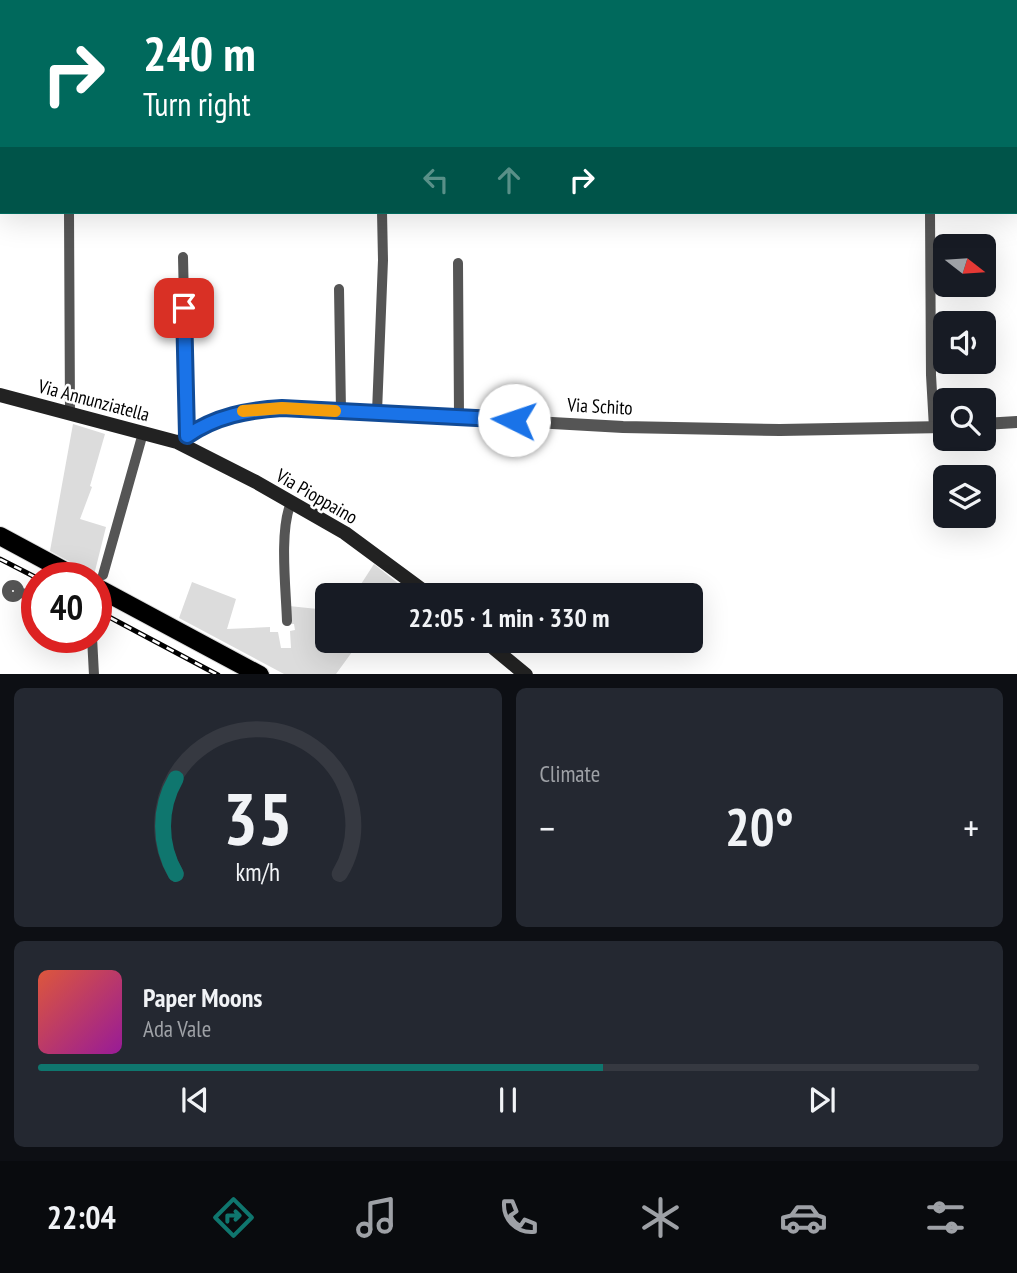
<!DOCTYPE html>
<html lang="en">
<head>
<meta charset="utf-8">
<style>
  body { margin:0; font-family:"PT Sans Narrow",sans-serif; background:#242831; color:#f1f3f6; height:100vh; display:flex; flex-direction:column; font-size:26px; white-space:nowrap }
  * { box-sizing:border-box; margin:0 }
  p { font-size:23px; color:#9ea1a6 }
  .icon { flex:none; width:38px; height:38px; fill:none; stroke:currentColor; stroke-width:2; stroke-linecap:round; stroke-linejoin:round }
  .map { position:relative; height:674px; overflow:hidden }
  .drawer { display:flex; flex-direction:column; gap:14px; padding:14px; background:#0d0f14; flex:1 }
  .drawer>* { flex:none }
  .hud { position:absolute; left:0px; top:0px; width:1018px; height:214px; box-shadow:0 7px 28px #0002; background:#00695c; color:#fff; overflow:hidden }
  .needle { width:46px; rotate:107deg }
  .fabs { position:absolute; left:933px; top:234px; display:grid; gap:14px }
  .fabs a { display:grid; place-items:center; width:63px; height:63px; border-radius:10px; background:#171b24; box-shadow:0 7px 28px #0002; font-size:35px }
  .speed { position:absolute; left:21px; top:562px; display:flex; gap:14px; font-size:35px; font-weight:700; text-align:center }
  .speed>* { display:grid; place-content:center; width:91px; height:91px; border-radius:50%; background:#171b24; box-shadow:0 7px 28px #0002; line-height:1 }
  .speed .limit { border:10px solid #d22; background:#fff; color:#111 }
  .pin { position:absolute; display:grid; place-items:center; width:60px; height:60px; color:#fff; margin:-30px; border-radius:14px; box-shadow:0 4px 10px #0006 }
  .me { position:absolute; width:77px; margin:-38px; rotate:274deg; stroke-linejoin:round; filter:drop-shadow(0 0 5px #0008) }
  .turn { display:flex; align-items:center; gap:24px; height:147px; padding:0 28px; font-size:32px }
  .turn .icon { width:91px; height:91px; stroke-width:2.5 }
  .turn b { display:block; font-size:49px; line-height:60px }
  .lanes { display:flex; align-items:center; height:66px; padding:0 28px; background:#0003; justify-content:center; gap:35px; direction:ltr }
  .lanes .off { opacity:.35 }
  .big { font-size:52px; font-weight:700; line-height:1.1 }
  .drawer .widget { flex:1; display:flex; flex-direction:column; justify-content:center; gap:10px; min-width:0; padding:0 24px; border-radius:10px; background:#242831 }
  .drawer .dial { align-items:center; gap:0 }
  .dial svg { height:182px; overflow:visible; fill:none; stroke:#363941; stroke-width:7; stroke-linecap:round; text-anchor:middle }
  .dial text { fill:#f1f3f6; stroke:none }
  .song { display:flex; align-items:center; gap:21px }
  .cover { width:84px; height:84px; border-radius:10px; background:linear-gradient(135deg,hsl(10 70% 55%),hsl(300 70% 35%)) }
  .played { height:7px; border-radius:4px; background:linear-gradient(90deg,#0f766e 60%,#363941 60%) }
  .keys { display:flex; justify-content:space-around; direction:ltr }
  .heat { display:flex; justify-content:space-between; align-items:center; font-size:38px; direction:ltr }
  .drawer .tiles { flex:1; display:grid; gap:14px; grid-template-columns:1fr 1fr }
  .widget:last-child { grid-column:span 2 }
  .trip { position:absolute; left:315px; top:583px; width:388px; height:70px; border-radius:10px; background:#171b24; box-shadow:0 7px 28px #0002; font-weight:700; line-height:70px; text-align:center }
  .menu { display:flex; height:112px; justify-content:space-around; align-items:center; background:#090b0e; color:#9ea1a6 }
  .menu .icon { width:49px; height:49px }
  .menu .on { color:#0f766e }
  .menu b { font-size:32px; color:#f1f3f6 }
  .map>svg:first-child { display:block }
  .green { fill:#dcdcdc }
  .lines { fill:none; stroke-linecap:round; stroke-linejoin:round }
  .minor-tunnel { stroke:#d9d9d9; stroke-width:10; stroke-dasharray:10 5; stroke-linecap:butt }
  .trunk-casing { stroke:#dbdbdb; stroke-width:20 }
  .minor { stroke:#555; stroke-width:10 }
  .tertiary { stroke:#555; stroke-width:12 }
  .secondary { stroke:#222; stroke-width:14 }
  .trunk { stroke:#000; stroke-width:18 }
  .rail-casing { stroke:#000; stroke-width:5 }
  .rail { stroke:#fff; stroke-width:2.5; stroke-dasharray:8; stroke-linecap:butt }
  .route-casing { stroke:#114b97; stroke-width:18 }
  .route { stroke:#1a73e8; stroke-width:12 }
  .slow { stroke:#f59e0b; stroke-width:12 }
  .labels { text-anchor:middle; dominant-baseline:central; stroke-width:5; stroke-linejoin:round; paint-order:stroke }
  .street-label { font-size:19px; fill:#000; stroke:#fff }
</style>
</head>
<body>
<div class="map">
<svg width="1017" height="675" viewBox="0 0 1017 675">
  <rect width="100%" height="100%" fill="#fff"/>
  <g class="green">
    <path d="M 73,424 L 105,434 L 90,486 L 92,487 L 80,519 L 106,527 L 94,575 L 50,551 Z"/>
    <path d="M 374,564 L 400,585 L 393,595 L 354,595 Z"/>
    <path d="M 192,582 L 236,599 L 227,629 L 270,627 L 270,632 L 278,632 L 281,648 L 291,648 L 290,631 L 295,630 L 294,624 L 290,624 L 289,606 L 327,610 L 327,640 L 360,641 L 336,674 L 284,674 L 179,618 Z"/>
  </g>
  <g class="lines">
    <path class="minor-tunnel" d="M 96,604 L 101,586"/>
    <defs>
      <g id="trunk">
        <path d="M 0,536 L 78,578"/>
        <path d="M 96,587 L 260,675"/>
      </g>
    </defs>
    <use href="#trunk" class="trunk-casing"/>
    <g class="minor">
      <path d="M 928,0 L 928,2"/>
      <path d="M 10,2 L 14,0"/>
      <path d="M 0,3 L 2,3"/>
      <path d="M 69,212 L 70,412"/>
      <path d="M 930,212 L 931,375 L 934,428"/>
      <path d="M 183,257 L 187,436"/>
      <path d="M 458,263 L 459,416"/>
      <path d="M 339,289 L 341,411"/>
      <path d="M 377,412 L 383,260 L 382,212"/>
      <path d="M 103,575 L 143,433"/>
      <circle cx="13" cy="591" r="6"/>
      <path d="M 19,593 L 37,595"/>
      <path d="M 287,621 C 286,590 279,530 291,503"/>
      <path d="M 92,637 L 94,675"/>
    </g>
    <g class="tertiary">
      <path d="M 984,424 L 1017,422"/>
      <path d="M 177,442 C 214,419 239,410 282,408 L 623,427 L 780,430 L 945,427"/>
    </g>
    <g class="secondary">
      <path d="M 0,395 L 177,442 L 256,482 L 345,533 L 429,595"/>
      <path d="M 484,640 L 526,675"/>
    </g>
    <use href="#trunk" class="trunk"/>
    <defs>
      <g id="rail">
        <path d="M 0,559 L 37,578"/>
        <path d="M 96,610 L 218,675"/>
      </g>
    </defs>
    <use href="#rail" class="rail-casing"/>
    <use href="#rail" class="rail"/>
  </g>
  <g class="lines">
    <defs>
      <path id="route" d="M 184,308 L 187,436 C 216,416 248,410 282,408 L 514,420"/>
    </defs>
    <use href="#route" class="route-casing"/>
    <use href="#route" class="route"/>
    <path class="slow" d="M 243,411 L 282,408 L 335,411"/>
  </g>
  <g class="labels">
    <g class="street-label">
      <text transform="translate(94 400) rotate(15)">Via Annunziatella</text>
      <text transform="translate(600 406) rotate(3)">Via Schito</text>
      <text transform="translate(317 496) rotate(30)">Via Pioppaino</text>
    </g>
  </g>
</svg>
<div class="fabs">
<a><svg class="needle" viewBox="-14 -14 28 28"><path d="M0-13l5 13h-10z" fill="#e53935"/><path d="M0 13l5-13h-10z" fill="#9ea1a6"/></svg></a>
<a><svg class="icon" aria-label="sound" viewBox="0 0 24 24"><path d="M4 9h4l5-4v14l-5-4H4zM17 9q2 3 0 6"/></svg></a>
<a><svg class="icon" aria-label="search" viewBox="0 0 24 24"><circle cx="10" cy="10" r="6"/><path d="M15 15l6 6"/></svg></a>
<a><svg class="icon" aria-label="layers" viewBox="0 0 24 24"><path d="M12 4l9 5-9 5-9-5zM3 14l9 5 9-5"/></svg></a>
</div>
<div class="speed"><div class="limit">40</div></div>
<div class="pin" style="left:184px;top:308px;background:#d93025"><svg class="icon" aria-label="arrive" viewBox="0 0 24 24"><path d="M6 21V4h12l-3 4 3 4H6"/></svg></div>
<svg class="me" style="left:514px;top:420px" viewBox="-20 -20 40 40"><circle r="19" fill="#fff"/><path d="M0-13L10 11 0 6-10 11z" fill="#1a73e8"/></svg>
<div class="trip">22:05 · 1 min · 330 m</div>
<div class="hud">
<div class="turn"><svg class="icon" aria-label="right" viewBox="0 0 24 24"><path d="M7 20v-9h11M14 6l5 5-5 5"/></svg><div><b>240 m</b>Turn right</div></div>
<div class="lanes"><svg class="icon off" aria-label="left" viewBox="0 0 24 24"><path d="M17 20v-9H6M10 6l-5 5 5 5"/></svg><svg class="icon off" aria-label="ahead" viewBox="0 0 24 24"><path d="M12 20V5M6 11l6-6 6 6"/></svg><svg class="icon" aria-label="right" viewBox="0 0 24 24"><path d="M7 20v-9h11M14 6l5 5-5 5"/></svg></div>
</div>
</div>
<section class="drawer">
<div class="tiles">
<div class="widget dial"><svg viewBox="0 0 100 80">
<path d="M14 69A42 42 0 1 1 86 69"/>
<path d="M14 69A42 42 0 0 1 14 27" stroke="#0f766e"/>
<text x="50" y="56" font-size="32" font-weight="700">35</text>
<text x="50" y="72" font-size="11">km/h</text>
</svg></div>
<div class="widget"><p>Climate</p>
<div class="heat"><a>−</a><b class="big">20°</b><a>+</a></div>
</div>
<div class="widget">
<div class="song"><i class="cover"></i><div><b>Paper Moons</b><p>Ada Vale</p></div></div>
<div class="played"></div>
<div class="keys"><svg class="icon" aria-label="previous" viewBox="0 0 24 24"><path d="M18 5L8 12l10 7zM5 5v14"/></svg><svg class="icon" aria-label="pause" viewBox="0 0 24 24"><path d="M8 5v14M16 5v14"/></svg><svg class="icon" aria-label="next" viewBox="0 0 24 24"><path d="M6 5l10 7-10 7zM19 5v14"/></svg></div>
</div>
</div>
</section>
<nav class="menu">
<b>22:04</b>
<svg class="icon on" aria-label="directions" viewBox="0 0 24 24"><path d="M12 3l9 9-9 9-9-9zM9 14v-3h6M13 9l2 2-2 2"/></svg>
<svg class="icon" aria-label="music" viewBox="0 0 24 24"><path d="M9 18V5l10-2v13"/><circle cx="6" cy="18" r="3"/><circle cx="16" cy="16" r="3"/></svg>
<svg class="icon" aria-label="phone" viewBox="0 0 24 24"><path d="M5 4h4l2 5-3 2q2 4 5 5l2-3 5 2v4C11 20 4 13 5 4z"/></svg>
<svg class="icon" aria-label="climate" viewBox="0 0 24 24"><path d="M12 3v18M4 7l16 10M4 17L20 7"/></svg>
<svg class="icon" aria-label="car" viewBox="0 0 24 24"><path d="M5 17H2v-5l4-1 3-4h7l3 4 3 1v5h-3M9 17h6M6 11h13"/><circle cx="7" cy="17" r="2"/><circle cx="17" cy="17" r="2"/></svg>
<svg class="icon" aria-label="filters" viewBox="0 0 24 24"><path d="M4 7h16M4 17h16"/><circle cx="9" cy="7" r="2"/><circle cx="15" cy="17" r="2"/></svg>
</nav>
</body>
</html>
